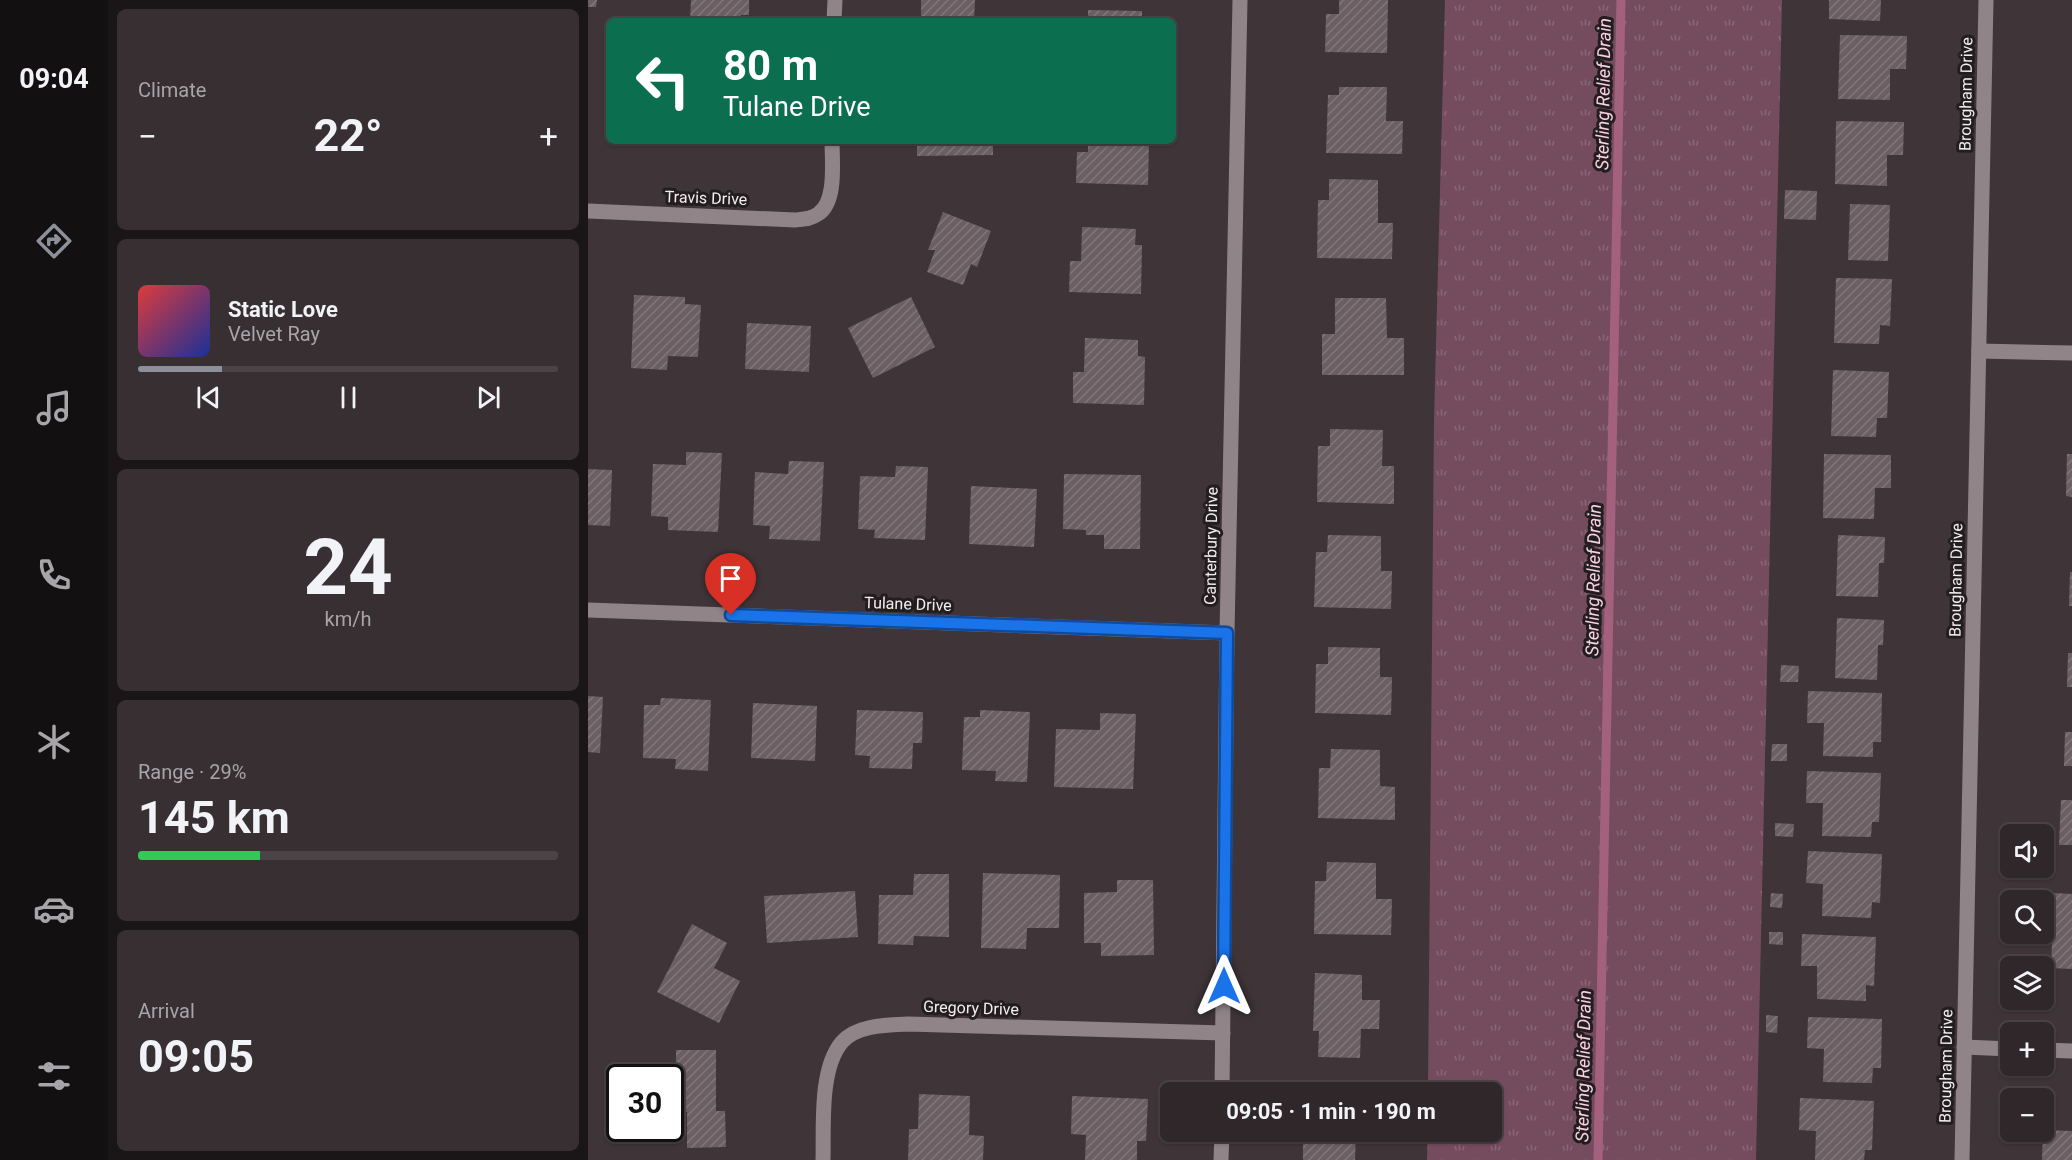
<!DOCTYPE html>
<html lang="en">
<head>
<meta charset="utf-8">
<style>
  body { margin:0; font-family:Roboto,sans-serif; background:#372f32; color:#f1f3f6; height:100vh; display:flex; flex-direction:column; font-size:22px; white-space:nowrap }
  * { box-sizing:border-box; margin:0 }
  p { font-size:20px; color:#a7a5a8 }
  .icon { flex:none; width:33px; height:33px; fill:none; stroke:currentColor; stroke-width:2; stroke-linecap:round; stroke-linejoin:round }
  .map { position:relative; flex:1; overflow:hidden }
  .side { display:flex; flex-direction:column; gap:9px; padding:9px; background:#1a1517; width:480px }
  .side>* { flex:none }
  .guide { position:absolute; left:18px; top:18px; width:570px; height:126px; border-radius:9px; box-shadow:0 2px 4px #0004,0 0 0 2px #4a4447; background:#0b6e4f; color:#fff; overflow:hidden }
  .fabs { position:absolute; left:1412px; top:824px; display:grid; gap:12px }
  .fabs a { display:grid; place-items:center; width:54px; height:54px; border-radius:9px; background:#2f272a; box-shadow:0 2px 4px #0004,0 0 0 2px #4a4447; font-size:30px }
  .speed { position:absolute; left:18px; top:1064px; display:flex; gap:12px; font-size:30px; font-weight:700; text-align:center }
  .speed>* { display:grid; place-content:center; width:78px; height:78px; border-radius:50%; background:#2f272a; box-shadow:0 2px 4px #0004,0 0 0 2px #4a4447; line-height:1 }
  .speed .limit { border:3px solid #111; border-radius:9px; background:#fff; color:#111 }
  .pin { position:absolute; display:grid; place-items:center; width:51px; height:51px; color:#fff; margin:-62px -26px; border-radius:50% 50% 50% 0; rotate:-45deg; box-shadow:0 0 6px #0007 }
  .pin .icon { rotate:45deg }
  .me { position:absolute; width:66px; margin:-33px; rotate:0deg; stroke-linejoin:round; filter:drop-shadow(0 0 4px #0008) }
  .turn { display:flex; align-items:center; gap:21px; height:126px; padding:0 18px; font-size:27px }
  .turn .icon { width:78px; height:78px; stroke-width:2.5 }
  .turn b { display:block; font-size:42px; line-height:51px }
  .big { font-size:45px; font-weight:700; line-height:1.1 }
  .side .widget { flex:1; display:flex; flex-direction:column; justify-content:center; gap:9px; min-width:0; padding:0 21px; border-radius:9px; background:#372f32 }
  .side .dial { align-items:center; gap:0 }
  .dial b { font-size:78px; line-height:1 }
  .song { display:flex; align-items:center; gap:18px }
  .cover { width:72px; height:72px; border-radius:9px; background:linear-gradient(135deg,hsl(0 70% 55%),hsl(230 70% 35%)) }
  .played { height:6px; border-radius:3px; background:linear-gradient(90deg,#8c9099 20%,#4a4447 20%) }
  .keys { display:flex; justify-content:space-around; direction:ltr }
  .heat { display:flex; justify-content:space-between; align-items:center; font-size:33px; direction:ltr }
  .charge { height:9px; border-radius:4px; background:linear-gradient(90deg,#34c759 29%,#4a4447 0) }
  .trip { position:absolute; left:572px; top:1082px; width:342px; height:60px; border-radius:9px; background:#2f272a; box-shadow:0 2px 4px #0004,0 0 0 2px #4a4447; font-weight:700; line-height:60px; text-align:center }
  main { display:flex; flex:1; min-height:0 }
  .tabs { display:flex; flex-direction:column; width:108px; justify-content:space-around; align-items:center; background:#131011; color:#a7a5a8 }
  .tabs .icon { width:42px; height:42px }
  .tabs .on { color:#8c9099 }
  .tabs b { font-size:27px; color:#f1f3f6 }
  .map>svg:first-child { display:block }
  .grass { fill:url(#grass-tufts) }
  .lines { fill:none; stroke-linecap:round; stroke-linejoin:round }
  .stream { stroke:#a3617e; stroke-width:9 }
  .building { fill:url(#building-hatch) }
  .minor { stroke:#908488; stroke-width:15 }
  .route-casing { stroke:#114b97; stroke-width:15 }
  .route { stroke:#1a73e8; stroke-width:10 }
  .labels { text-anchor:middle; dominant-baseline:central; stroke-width:6; stroke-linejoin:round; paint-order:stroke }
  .street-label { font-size:16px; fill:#f4edf0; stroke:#221d1f }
  .water-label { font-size:18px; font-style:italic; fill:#f9d0e1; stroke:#221d1f }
</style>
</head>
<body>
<main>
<nav class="tabs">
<b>09:04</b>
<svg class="icon on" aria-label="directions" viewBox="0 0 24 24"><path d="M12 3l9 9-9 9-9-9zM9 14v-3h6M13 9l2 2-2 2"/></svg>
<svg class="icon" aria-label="music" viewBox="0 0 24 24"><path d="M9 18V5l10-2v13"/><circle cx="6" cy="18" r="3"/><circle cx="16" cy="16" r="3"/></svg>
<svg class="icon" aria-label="phone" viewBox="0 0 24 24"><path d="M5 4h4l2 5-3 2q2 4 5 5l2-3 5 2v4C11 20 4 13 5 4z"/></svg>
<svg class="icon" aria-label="climate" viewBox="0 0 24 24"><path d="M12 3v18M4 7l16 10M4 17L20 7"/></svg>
<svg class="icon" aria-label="car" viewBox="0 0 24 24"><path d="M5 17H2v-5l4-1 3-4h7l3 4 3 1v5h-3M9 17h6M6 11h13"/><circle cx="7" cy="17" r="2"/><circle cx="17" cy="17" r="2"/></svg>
<svg class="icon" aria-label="filters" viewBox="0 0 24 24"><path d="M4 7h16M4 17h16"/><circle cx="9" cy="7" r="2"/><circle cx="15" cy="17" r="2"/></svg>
</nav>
<section class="side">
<div class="widget"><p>Climate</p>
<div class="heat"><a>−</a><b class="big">22°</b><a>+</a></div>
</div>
<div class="widget">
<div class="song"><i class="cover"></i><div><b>Static Love</b><p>Velvet Ray</p></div></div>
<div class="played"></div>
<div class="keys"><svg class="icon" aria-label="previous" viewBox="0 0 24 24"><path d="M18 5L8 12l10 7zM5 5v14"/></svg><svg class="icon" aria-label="pause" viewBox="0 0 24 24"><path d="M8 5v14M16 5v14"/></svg><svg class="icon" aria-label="next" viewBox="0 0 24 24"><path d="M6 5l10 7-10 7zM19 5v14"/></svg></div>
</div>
<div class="widget dial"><b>24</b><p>km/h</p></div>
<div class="widget"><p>Range · 29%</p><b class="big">145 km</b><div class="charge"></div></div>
<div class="widget"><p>Arrival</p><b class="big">09:05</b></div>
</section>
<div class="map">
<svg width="1484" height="1160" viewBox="0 0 1484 1160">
  <defs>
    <pattern id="grass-tufts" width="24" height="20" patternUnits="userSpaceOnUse" patternTransform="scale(1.5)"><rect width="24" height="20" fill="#754c5e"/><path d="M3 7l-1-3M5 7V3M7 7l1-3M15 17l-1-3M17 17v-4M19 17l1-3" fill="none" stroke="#896675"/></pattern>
    <pattern id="building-hatch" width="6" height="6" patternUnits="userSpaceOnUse" patternTransform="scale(1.5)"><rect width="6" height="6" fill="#6b5f63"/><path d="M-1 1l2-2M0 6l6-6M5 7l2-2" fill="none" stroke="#81767a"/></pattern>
  </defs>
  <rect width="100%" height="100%" fill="#3f3438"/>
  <path class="grass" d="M 857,0 L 1194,0 L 1168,1160 L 839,1160 L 840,1131 L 903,1131 L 903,1092 L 840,1092 L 846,421 Z"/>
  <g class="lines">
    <path class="stream" d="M 1010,1160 L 1033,0"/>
  </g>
  <g class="building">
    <path d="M 0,0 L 9,0 L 8,7 L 0,7 Z"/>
    <path d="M 103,0 L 161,0 L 161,15 L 153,15 L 152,21 L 102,21 Z"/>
    <path d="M 333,0 L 387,0 L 386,21 L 333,21 Z"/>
    <path d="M 751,0 L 800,0 L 799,53 L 737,52 L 738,14 L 751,14 Z"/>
    <path d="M 1241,0 L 1293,0 L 1292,21 L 1241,19 Z"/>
    <path d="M 500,10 L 554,11 L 554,21 L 500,21 Z"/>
    <path d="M 1252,35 L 1319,36 L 1318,69 L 1302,69 L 1302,100 L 1250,99 Z"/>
    <path d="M 751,87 L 799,87 L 798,121 L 815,121 L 814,154 L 738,153 L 740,95 L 751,95 Z"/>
    <path d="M 1248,121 L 1316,122 L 1315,155 L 1299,155 L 1299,186 L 1247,184 Z"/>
    <path d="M 329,141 L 405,141 L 405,155 L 329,156 Z"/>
    <path d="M 500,141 L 561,141 L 560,185 L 488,183 L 489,152 L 500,152 Z"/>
    <path d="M 741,179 L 790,180 L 790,223 L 805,223 L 804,259 L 729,258 L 730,200 L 741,200 Z"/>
    <path d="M 1197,190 L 1229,191 L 1228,220 L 1196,219 Z"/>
    <path d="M 1262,204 L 1302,205 L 1300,261 L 1260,260 Z"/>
    <path d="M 355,212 L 403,231 L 389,267 L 383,264 L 375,285 L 339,272 L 347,250 L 340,250 Z"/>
    <path d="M 494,227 L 548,229 L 547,245 L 554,245 L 553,294 L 481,292 L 482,261 L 493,261 Z"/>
    <path d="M 1248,278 L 1304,279 L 1302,326 L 1292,325 L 1291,344 L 1246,343 Z"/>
    <path d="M 46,295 L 97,297 L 97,304 L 113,305 L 110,357 L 80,356 L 79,370 L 43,368 Z"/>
    <path d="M 323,297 L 347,347 L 285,378 L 260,328 Z"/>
    <path d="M 747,298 L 798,298 L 799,338 L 816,338 L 816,375 L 734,375 L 734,334 L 747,334 Z"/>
    <path d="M 159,323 L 223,326 L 221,372 L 157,369 Z"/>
    <path d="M 497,338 L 550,340 L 550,356 L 557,357 L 556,405 L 485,403 L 485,372 L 496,372 Z"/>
    <path d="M 1245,370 L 1301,372 L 1299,418 L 1289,418 L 1288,437 L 1243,436 Z"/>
    <path d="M 742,429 L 795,430 L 794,466 L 806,466 L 806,504 L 729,502 L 730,446 L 742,446 Z"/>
    <path d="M 98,452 L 134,453 L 130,532 L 80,530 L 80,517 L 63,516 L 65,464 L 98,465 Z"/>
    <path d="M 1236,454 L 1303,455 L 1303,488 L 1287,488 L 1286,519 L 1235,518 Z"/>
    <path d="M 1479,454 L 1484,454 L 1484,497 L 1478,496 Z"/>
    <path d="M 201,461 L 236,462 L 232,541 L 181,539 L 182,526 L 165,525 L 167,472 L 200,474 Z"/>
    <path d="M 308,466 L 340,467 L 337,540 L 286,538 L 287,530 L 270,529 L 272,476 L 307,477 Z"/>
    <path d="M 0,469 L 24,470 L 22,526 L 0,525 Z"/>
    <path d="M 476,474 L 553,475 L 552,549 L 516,549 L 516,535 L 498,535 L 498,530 L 475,529 Z"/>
    <path d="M 383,486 L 449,489 L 446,547 L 381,544 Z"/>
    <path d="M 740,535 L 793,536 L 793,571 L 804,571 L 803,609 L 726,607 L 728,552 L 739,552 Z"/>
    <path d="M 1250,535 L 1297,537 L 1296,563 L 1291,563 L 1290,597 L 1248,596 Z"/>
    <path d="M 1482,572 L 1484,572 L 1484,606 L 1481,606 Z"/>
    <path d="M 1249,618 L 1296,620 L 1295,645 L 1290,645 L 1289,680 L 1247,678 Z"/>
    <path d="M 740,647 L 792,648 L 792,677 L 804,677 L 803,715 L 727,713 L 728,664 L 740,664 Z"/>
    <path d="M 1480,653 L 1484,653 L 1484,687 L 1479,687 Z"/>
    <path d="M 1193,665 L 1211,666 L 1210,682 L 1192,682 Z"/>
    <path d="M 1220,691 L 1294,693 L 1293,742 L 1285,742 L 1285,757 L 1235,756 L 1236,723 L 1219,723 Z"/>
    <path d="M 0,696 L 15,697 L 12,753 L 0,752 Z"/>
    <path d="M 73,698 L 123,700 L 120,771 L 87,769 L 88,759 L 55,758 L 56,705 L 72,705 Z"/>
    <path d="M 165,703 L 229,706 L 227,761 L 163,758 Z"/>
    <path d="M 269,710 L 335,712 L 334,743 L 325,743 L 324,769 L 281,768 L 282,756 L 267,755 Z"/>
    <path d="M 392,710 L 442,712 L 439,782 L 407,781 L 408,771 L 374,770 L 376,717 L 392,717 Z"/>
    <path d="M 512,713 L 548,714 L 545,789 L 466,787 L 468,729 L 512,730 Z"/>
    <path d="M 1477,732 L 1484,732 L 1484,766 L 1476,766 Z"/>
    <path d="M 1184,744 L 1199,744 L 1199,761 L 1183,761 Z"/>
    <path d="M 743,749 L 792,750 L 792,786 L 807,787 L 807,820 L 730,818 L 731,768 L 742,768 Z"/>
    <path d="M 1219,771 L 1293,773 L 1291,822 L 1284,822 L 1283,837 L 1234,836 L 1235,803 L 1218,803 Z"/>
    <path d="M 1473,800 L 1484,800 L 1484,845 L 1471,845 Z"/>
    <path d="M 1187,823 L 1206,824 L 1205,837 L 1187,836 Z"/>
    <path d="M 1220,851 L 1294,854 L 1292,903 L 1284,902 L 1283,918 L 1234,916 L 1235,884 L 1218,883 Z"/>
    <path d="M 739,862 L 788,863 L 788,899 L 804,899 L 803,935 L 726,934 L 727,881 L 738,881 Z"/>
    <path d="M 395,873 L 472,875 L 471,928 L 439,928 L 438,949 L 393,948 Z"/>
    <path d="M 326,874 L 361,874 L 361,937 L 326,936 L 325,945 L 290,944 L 291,895 L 325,895 Z"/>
    <path d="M 529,880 L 565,880 L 566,955 L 513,956 L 513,943 L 496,943 L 496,893 L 529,892 Z"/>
    <path d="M 267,891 L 270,937 L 179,943 L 176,896 Z"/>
    <path d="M 1183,893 L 1195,894 L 1194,908 L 1182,907 Z"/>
    <path d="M 1466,893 L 1484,894 L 1484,969 L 1463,968 Z"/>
    <path d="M 104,924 L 139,943 L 126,968 L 152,981 L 131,1023 L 69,992 Z"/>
    <path d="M 1181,932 L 1195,932 L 1195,945 L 1181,944 Z"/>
    <path d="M 1214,934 L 1288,937 L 1286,986 L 1278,985 L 1278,1001 L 1229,999 L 1229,966 L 1213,966 Z"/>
    <path d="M 727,973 L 774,975 L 774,1000 L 792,1000 L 791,1029 L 773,1029 L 772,1058 L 730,1057 L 731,1031 L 725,1031 Z"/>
    <path d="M 1178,1015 L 1190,1016 L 1189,1033 L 1178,1032 Z"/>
    <path d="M 1220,1017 L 1294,1019 L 1293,1068 L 1285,1068 L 1284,1083 L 1235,1082 L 1236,1049 L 1219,1048 Z"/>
    <path d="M 88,1050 L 128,1050 L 128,1111 L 137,1111 L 138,1147 L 99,1148 L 99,1112 L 88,1112 Z"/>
    <path d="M 718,1084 L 769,1085 L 768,1092 L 718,1092 Z"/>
    <path d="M 331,1094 L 382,1096 L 381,1135 L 396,1136 L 395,1160 L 320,1160 L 321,1129 L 330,1129 Z"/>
    <path d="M 484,1096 L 560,1099 L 558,1141 L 549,1141 L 549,1160 L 497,1160 L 498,1135 L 483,1134 Z"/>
    <path d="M 1212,1098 L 1286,1101 L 1284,1150 L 1277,1150 L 1276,1160 L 1227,1160 L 1228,1131 L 1211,1130 Z"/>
    <path d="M 1455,1130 L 1484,1131 L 1484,1160 L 1454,1160 Z"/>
    <path d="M 730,1131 L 768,1131 L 767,1160 L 715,1160 L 715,1140 L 730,1141 Z"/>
  </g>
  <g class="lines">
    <g class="minor">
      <path d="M 246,21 L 247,0"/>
      <path d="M 0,211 L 207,220 C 216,219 223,219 230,214 C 249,202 244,161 244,141"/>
      <path d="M 1391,351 L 1484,353"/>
      <path d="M 0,610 L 639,633"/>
      <path d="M 1376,1047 L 1422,1049"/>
      <path d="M 1455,1050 L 1484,1051"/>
      <path d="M 634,1092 L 639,633 L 652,0"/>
      <path d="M 235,1160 C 236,1127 231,1069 254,1042 C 269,1025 299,1025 320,1024 L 635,1033"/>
      <path d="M 633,1160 L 634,1131"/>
      <path d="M 1374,1160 L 1398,0"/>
    </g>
  </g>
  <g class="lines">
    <defs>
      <path id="route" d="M 143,615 L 639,633 L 636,986"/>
    </defs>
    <use href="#route" class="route-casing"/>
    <use href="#route" class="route"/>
  </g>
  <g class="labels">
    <g class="street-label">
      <text transform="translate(1378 94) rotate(-89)">Brougham Drive</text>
      <text transform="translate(118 198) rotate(2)">Travis Drive</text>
      <text transform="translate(623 546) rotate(-89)">Canterbury Drive</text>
      <text transform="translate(1368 580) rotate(-89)">Brougham Drive</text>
      <text transform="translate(320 604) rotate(2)">Tulane Drive</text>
      <text transform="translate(383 1008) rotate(2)">Gregory Drive</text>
      <text transform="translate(1358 1066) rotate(-89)">Brougham Drive</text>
    </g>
    <g class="water-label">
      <text transform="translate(1015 94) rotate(-89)">Sterling Relief Drain</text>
      <text transform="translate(1005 580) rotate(-89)">Sterling Relief Drain</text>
      <text transform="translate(995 1066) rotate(-89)">Sterling Relief Drain</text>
    </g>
  </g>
</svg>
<div class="fabs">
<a><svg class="icon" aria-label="sound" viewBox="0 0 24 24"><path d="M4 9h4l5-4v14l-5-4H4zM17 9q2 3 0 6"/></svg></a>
<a><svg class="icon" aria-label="search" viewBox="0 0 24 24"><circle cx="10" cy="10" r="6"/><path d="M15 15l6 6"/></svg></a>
<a><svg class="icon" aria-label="layers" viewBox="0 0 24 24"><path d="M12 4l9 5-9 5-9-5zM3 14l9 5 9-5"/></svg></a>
<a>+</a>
<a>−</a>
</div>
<div class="speed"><div class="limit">30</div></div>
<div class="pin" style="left:143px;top:615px;background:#d93025"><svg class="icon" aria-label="arrive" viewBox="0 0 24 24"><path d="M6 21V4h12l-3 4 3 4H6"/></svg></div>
<svg class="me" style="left:636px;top:986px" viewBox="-20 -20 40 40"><path d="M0-17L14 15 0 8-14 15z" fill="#1a73e8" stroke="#fff" stroke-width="4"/></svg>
<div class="trip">09:05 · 1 min · 190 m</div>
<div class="guide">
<div class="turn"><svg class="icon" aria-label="left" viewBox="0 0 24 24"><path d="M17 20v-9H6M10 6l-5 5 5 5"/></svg><div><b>80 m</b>Tulane Drive</div></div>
</div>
</div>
</main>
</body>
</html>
